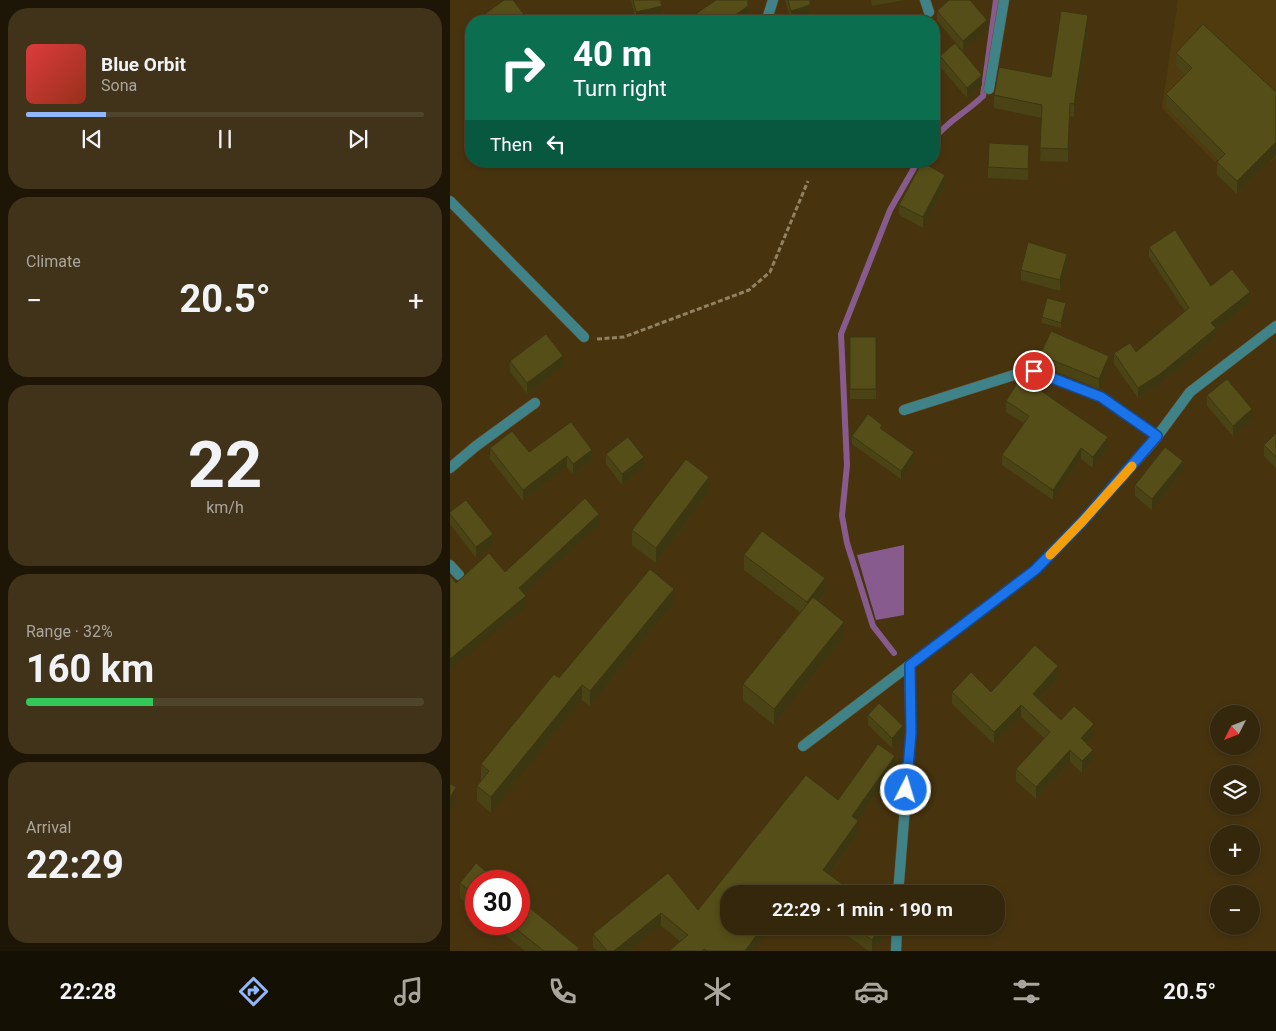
<!DOCTYPE html>
<html lang="en">
<head>
<meta charset="utf-8">
<style>
  body { margin:0; font-family:Roboto,sans-serif; background:#403319; color:#f1f3f6; height:100vh; display:flex; flex-direction:column; font-size:19px; white-space:nowrap }
  * { box-sizing:border-box; margin:0 }
  p { font-size:16px; color:#aaa59d }
  .icon { flex:none; width:28px; height:28px; fill:none; stroke:currentColor; stroke-width:2; stroke-linecap:round; stroke-linejoin:round }
  .map { position:relative; flex:1; overflow:hidden }
  .side { display:flex; flex-direction:column; gap:8px; padding:8px; background:#1d1506; width:450px }
  .side>* { flex:none }
  .banner { position:absolute; left:15px; top:15px; width:475px; height:152px; border-radius:20px; box-shadow:0 2px 8px #0003,0 0 0 1px #4f442c; background:#0b6e4f; color:#fff; overflow:hidden }
  .needle { width:32px; rotate:228deg }
  .controls { position:absolute; left:760px; top:705px; display:grid; gap:10px }
  .controls a { display:grid; place-items:center; width:50px; height:50px; border-radius:50%; background:#35270b; box-shadow:0 2px 8px #0003,0 0 0 1px #4f442c; font-size:25px }
  .speed { position:absolute; left:15px; top:870px; display:flex; gap:10px; font-size:25px; font-weight:700; text-align:center }
  .speed>* { display:grid; place-content:center; width:65px; height:65px; border-radius:50%; background:#35270b; box-shadow:0 2px 8px #0003,0 0 0 1px #4f442c; line-height:1 }
  .speed .limit { border:8px solid #d22; background:#fff; color:#111 }
  .pin { position:absolute; display:grid; place-items:center; width:42px; height:42px; color:#fff; margin:-21px; border:2px solid #fff; border-radius:50%; box-shadow:0 1px 5px #0007 }
  .me { position:absolute; width:55px; margin:-28px; rotate:5deg; stroke-linejoin:round; filter:drop-shadow(0 0 4px #0008) }
  .turn { display:flex; align-items:center; gap:18px; height:105px; padding:0 25px; font-size:22px }
  .turn .icon { width:65px; height:65px; stroke-width:2.5 }
  .turn b { display:block; font-size:35px; line-height:42px }
  .then { display:flex; align-items:center; height:48px; padding:0 25px; background:#0003; gap:10px; font-size:19px }
  .big { font-size:38px; font-weight:700; line-height:1.1 }
  .side .tile { flex:1; display:flex; flex-direction:column; justify-content:center; gap:8px; min-width:0; padding:0 18px; border-radius:20px; background:#403319 }
  .side .dial { align-items:center; gap:0 }
  .dial b { font-size:65px; line-height:1 }
  .song { display:flex; align-items:center; gap:15px }
  .cover { width:60px; height:60px; border-radius:8px; background:linear-gradient(135deg,hsl(0 70% 55%),hsl(10 70% 35%)) }
  .played { height:5px; border-radius:2px; background:linear-gradient(90deg,#91b8fd 20%,#4f442c 20%) }
  .keys { display:flex; justify-content:space-around; direction:ltr }
  .heat { display:flex; justify-content:space-between; align-items:center; font-size:28px; direction:ltr }
  .charge { height:8px; border-radius:4px; background:linear-gradient(90deg,#34c759 32%,#4f442c 0) }
  .trip { position:absolute; left:270px; top:885px; width:285px; height:50px; border-radius:20px; background:#35270b; box-shadow:0 2px 8px #0003,0 0 0 1px #4f442c; font-weight:700; line-height:50px; text-align:center }
  .tabs { display:flex; height:80px; justify-content:space-around; align-items:center; background:#151004; color:#aaa59d }
  .tabs .icon { width:35px; height:35px }
  .tabs .selected { color:#91b8fd }
  .tabs b { font-size:22px; color:#f1f3f6 }
  main { display:flex; flex:1; min-height:0 }
  .map>svg:first-child { display:block }
  .built { fill:#503b0e }
  .water { fill:#885b8f }
  .lines { fill:none; stroke-linecap:round; stroke-linejoin:round }
  .stream { stroke:#885b8f; stroke-width:6 }
  .minor-casing { stroke:#64522f; stroke-width:11 }
  .path { stroke:#928262; stroke-width:3; stroke-dasharray:5 2.5; stroke-linecap:butt }
  .minor { stroke:#3f8388; stroke-width:10 }
  .wall { fill:#494315 }
  .shaded-wall { fill:#3c3711 }
  .building { fill:#554e18; stroke:#3c3711 }
  .route-casing { stroke:#114b97; stroke-width:12 }
  .route { stroke:#1a73e8; stroke-width:9 }
  .slow { stroke:#f59e0b; stroke-width:9 }
</style>
</head>
<body>
<main>
<section class="side">
<div class="tile">
<div class="song"><i class="cover"></i><div><b>Blue Orbit</b><p>Sona</p></div></div>
<div class="played"></div>
<div class="keys"><svg class="icon" aria-label="previous" viewBox="0 0 24 24"><path d="M18 5L8 12l10 7zM5 5v14"/></svg><svg class="icon" aria-label="pause" viewBox="0 0 24 24"><path d="M8 5v14M16 5v14"/></svg><svg class="icon" aria-label="next" viewBox="0 0 24 24"><path d="M6 5l10 7-10 7zM19 5v14"/></svg></div>
</div>
<div class="tile"><p>Climate</p>
<div class="heat"><a>−</a><b class="big">20.5°</b><a>+</a></div>
</div>
<div class="tile dial"><b>22</b><p>km/h</p></div>
<div class="tile"><p>Range · 32%</p><b class="big">160 km</b><div class="charge"></div></div>
<div class="tile"><p>Arrival</p><b class="big">22:29</b></div>
</section>
<div class="map">
<svg width="826" height="951" viewBox="0 0 826 951">
  <rect width="100%" height="100%" fill="#47340f"/>
  <path class="built" d="M 728,0 L 826,0 L 826,158 L 821,162 L 792,139 L 765,162 L 712,108 Z"/>
  <path class="water" d="M 454,545 L 454,615 L 426,620 L 407,555 Z"/>
  <g class="lines">
    <g class="stream">
      <path d="M 484,139 C 497,121 517,112 533,96 L 546,0"/>
      <path d="M 444,653 L 423,626 L 397,543 L 392,516 L 397,465 L 391,334 L 440,210 L 468,161"/>
    </g>
    <defs>
      <g id="minor">
        <path d="M 475,0 L 479,12"/>
        <path d="M 314,21 L 317,19 L 323,0"/>
        <path d="M 539,89 L 554,0"/>
        <path d="M 0,201 L 134,337"/>
        <path d="M 454,410 L 567,374 L 584,371 L 651,397 L 707,436"/>
        <path d="M 0,468 L 26,446 L 85,403"/>
        <path d="M 0,565 L 9,575"/>
        <path d="M 353,746 L 585,570 L 632,522 L 703,442 L 740,392 L 826,326"/>
        <path d="M 448,894 L 461,733 L 459,665"/>
        <path d="M 446,951 L 447,926"/>
      </g>
    </defs>
    <use href="#minor" class="minor-casing"/>
    <path class="path" d="M 147,339 L 174,337 L 299,290 L 320,272 L 358,181"/>
    <use href="#minor" class="minor"/>
  </g>
  <g class="wall">
    <path d="M 181,0 L 210,0 L 212,15 L 186,21 Z"/>
    <path d="M 299,0 L 298,12 L 284,21 L 249,21 L 247,18 L 247,13 Z"/>
    <path d="M 335,0 L 360,0 L 360,16 L 341,21 Z"/>
    <path d="M 421,0 L 454,0 L 422,6 Z"/>
    <path d="M 487,11 L 537,30 L 513,51 L 487,21 Z"/>
    <path d="M 638,28 L 624,117 L 620,116 L 618,162 L 590,161 L 592,118 L 544,108 L 544,95 L 601,77 Z"/>
    <path d="M 726,53 L 826,92 L 826,155 L 787,194 L 767,175 L 767,162 L 769,161 L 716,107 L 716,94 L 735,75 L 726,66 Z"/>
    <path d="M 490,56 L 532,85 L 517,98 L 490,67 Z"/>
    <path d="M 579,156 L 578,180 L 538,178 L 538,167 Z"/>
    <path d="M 290,161 L 315,161 L 291,164 Z"/>
    <path d="M 495,186 L 473,228 L 449,215 L 449,205 Z"/>
    <path d="M 699,247 L 761,286 L 800,303 L 766,329 L 766,338 L 710,384 L 688,398 L 664,364 L 664,353 L 686,352 L 735,311 L 699,257 Z"/>
    <path d="M 617,264 L 610,291 L 571,280 L 571,270 Z"/>
    <path d="M 616,309 L 611,328 L 592,323 L 592,317 Z"/>
    <rect x="400" y="337" width="26" height="62"/>
    <path d="M 590,355 L 659,366 L 649,389 L 590,365 Z"/>
    <path d="M 60,361 L 113,366 L 77,394 L 60,372 Z"/>
    <path d="M 757,395 L 802,420 L 783,436 L 757,406 Z"/>
    <path d="M 556,401 L 658,448 L 643,468 L 631,459 L 603,500 L 552,465 L 552,455 L 574,423 L 556,412 Z"/>
    <path d="M 121,422 L 142,460 L 123,474 L 117,467 L 73,501 L 40,459 L 40,448 L 79,452 Z"/>
    <path d="M 432,430 L 464,461 L 451,479 L 402,444 L 402,436 Z"/>
    <path d="M 826,433 L 826,468 L 814,456 L 814,445 Z"/>
    <path d="M 156,454 L 194,468 L 172,485 L 156,464 Z"/>
    <path d="M 733,472 L 702,510 L 685,496 L 685,485 Z"/>
    <path d="M 259,492 L 206,563 L 182,545 L 182,530 Z"/>
    <path d="M 0,512 L 43,545 L 26,558 L 0,524 Z"/>
    <path d="M 294,555 L 375,593 L 369,602 L 394,637 L 324,725 L 293,700 L 293,684 L 350,612 L 294,570 Z"/>
    <path d="M 224,604 L 140,706 L 132,700 L 41,813 L 27,801 L 27,786 L 31,780 L 31,764 L 109,678 Z"/>
    <path d="M 608,679 L 589,700 L 611,720 L 644,736 L 637,744 L 643,762 L 632,773 L 620,762 L 586,799 L 566,781 L 566,769 L 594,738 L 571,717 L 544,744 L 502,704 L 502,692 L 541,692 Z"/>
    <path d="M 418,715 L 453,736 L 442,748 L 418,725 Z"/>
    <path d="M 445,768 L 408,821 L 408,834 L 379,875 L 406,894 L 279,894 L 304,951 L 219,951 L 230,941 L 211,926 L 180,951 L 147,951 L 143,947 L 143,934 L 218,873 L 248,910 L 388,800 Z"/>
    <path d="M 26,881 L 26,911 L 10,898 L 10,883 Z"/>
    <path d="M 41,924 L 69,924 L 129,951 L 75,951 Z"/>
    <path d="M 384,926 L 438,926 L 438,929 L 423,951 L 419,951 Z"/>
  </g>
  <g class="shaded-wall">
    <path d="M 299,0 L 298,12 L 284,21 L 277,21 Z"/>
    <path d="M 360,5 L 360,16 L 341,21 L 341,11 Z"/>
    <path d="M 212,6 L 212,15 L 186,21 L 186,12 Z"/>
    <path d="M 638,15 L 638,28 L 624,117 L 624,104 Z"/>
    <path d="M 76,17 L 76,21 L 70,21 Z"/>
    <path d="M 537,20 L 537,30 L 513,51 L 513,41 Z"/>
    <path d="M 532,75 L 532,85 L 517,98 L 517,88 Z"/>
    <path d="M 620,103 L 620,116 L 618,162 L 618,149 Z"/>
    <path d="M 826,142 L 826,155 L 787,194 L 787,181 Z"/>
    <path d="M 495,175 L 495,186 L 473,228 L 473,217 Z"/>
    <path d="M 617,254 L 617,264 L 610,291 L 610,280 Z"/>
    <path d="M 800,292 L 800,303 L 766,329 L 766,338 L 710,384 L 688,398 L 688,388 L 761,323 Z"/>
    <path d="M 616,303 L 616,309 L 611,328 L 611,323 Z"/>
    <path d="M 113,356 L 113,366 L 77,394 L 77,383 Z"/>
    <path d="M 659,356 L 659,366 L 649,389 L 649,379 Z"/>
    <path d="M 802,409 L 802,420 L 783,436 L 783,426 Z"/>
    <path d="M 658,437 L 658,448 L 643,468 L 643,457 Z"/>
    <path d="M 631,448 L 631,459 L 603,500 L 603,490 Z"/>
    <path d="M 142,450 L 142,460 L 123,474 L 123,464 Z"/>
    <path d="M 464,452 L 464,461 L 451,479 L 451,471 Z"/>
    <path d="M 117,456 L 117,467 L 73,501 L 73,490 Z"/>
    <path d="M 194,457 L 194,468 L 172,485 L 172,474 Z"/>
    <path d="M 733,461 L 733,472 L 702,510 L 702,499 Z"/>
    <path d="M 259,477 L 259,492 L 206,563 L 206,548 Z"/>
    <path d="M 149,514 L 149,525 L 69,599 L 69,588 Z"/>
    <path d="M 43,534 L 43,545 L 26,558 L 26,547 Z"/>
    <path d="M 375,578 L 375,593 L 357,617 L 357,602 Z"/>
    <path d="M 224,589 L 224,604 L 140,706 L 140,691 Z"/>
    <path d="M 76,596 L 76,607 L 0,670 L 0,659 Z"/>
    <path d="M 394,622 L 394,637 L 324,725 L 324,709 Z"/>
    <path d="M 608,666 L 608,679 L 583,706 L 583,694 Z"/>
    <path d="M 132,685 L 132,700 L 41,813 L 41,797 Z"/>
    <path d="M 571,705 L 571,717 L 544,744 L 544,732 Z"/>
    <path d="M 644,724 L 644,736 L 631,750 L 631,738 Z"/>
    <path d="M 453,726 L 453,736 L 442,748 L 442,738 Z"/>
    <path d="M 620,750 L 620,762 L 586,799 L 586,787 Z"/>
    <path d="M 643,750 L 643,762 L 632,773 L 632,761 Z"/>
    <path d="M 445,756 L 445,768 L 402,829 L 402,816 Z"/>
    <path d="M 6,787 L 6,801 L 0,813 L 0,798 Z"/>
    <path d="M 408,821 L 408,834 L 373,883 L 373,870 Z"/>
    <path d="M 343,885 L 343,894 L 337,894 Z"/>
    <path d="M 211,913 L 211,926 L 180,951 L 164,951 Z"/>
    <path d="M 313,926 L 322,926 L 304,951 L 295,951 Z"/>
    <path d="M 431,926 L 438,926 L 438,929 L 423,951 L 422,951 L 422,940 Z"/>
  </g>
  <g class="building">
    <path d="M 54,0 L 63,0 L 76,17 L 70,21 L 25,21 Z"/>
    <path d="M 183,0 L 210,0 L 212,6 L 186,12 Z"/>
    <path d="M 266,0 L 298,0 L 298,6 L 277,21 L 253,21 L 247,13 Z"/>
    <path d="M 338,0 L 360,0 L 360,5 L 341,11 Z"/>
    <path d="M 499,0 L 520,0 L 537,20 L 513,41 L 487,11 Z"/>
    <path d="M 611,11 L 638,15 L 624,104 L 620,103 L 618,149 L 590,148 L 592,105 L 544,95 L 549,67 L 601,77 Z"/>
    <path d="M 409,19 L 410,21 L 390,21 Z"/>
    <path d="M 753,24 L 826,92 L 826,142 L 787,181 L 767,162 L 775,154 L 716,94 L 742,68 L 726,53 Z"/>
    <path d="M 505,43 L 532,75 L 517,88 L 490,56 Z"/>
    <path d="M 539,143 L 579,145 L 578,169 L 538,167 Z"/>
    <path d="M 472,162 L 495,175 L 473,217 L 449,205 Z"/>
    <path d="M 725,230 L 761,286 L 782,269 L 800,292 L 761,323 L 766,328 L 710,374 L 688,388 L 664,353 L 680,343 L 686,352 L 739,308 L 699,247 Z"/>
    <path d="M 578,242 L 617,254 L 610,280 L 571,270 Z"/>
    <path d="M 597,298 L 616,303 L 611,323 L 592,317 Z"/>
    <path d="M 601,331 L 659,356 L 649,379 L 590,355 Z"/>
    <path d="M 96,334 L 113,356 L 77,383 L 60,361 Z"/>
    <rect x="400" y="337" width="26" height="52"/>
    <path d="M 571,377 L 658,437 L 643,457 L 631,448 L 603,490 L 552,455 L 579,416 L 556,401 Z"/>
    <path d="M 777,379 L 802,409 L 783,426 L 757,395 Z"/>
    <path d="M 418,414 L 432,425 L 430,428 L 464,452 L 451,471 L 402,436 Z"/>
    <path d="M 121,422 L 142,450 L 123,464 L 117,456 L 73,490 L 40,448 L 62,431 L 79,452 Z"/>
    <path d="M 826,433 L 826,457 L 814,445 Z"/>
    <path d="M 178,437 L 194,457 L 172,474 L 156,454 Z"/>
    <path d="M 715,447 L 733,461 L 702,499 L 685,485 Z"/>
    <path d="M 236,459 L 259,477 L 206,548 L 182,530 Z"/>
    <path d="M 135,498 L 149,514 L 69,588 L 76,596 L 0,659 L 0,575 L 6,583 L 39,553 L 55,572 Z"/>
    <path d="M 16,500 L 43,534 L 26,547 L 0,514 L 0,512 Z"/>
    <path d="M 312,531 L 375,578 L 357,602 L 294,555 Z"/>
    <path d="M 200,569 L 224,589 L 140,691 L 132,685 L 41,797 L 27,786 L 39,771 L 31,764 L 104,674 L 109,678 Z"/>
    <path d="M 363,597 L 394,622 L 324,709 L 293,684 Z"/>
    <path d="M 585,645 L 608,666 L 583,694 L 611,720 L 624,706 L 644,724 L 631,738 L 643,750 L 632,761 L 620,750 L 586,787 L 566,769 L 600,732 L 571,705 L 544,732 L 502,692 L 521,672 L 541,692 Z"/>
    <path d="M 429,703 L 453,726 L 442,738 L 418,715 Z"/>
    <path d="M 428,744 L 445,756 L 402,816 L 408,821 L 373,870 L 406,894 L 356,894 L 343,885 L 337,894 L 279,894 L 279,926 L 313,926 L 295,951 L 257,951 L 254,949 L 252,951 L 219,951 L 238,935 L 211,913 L 164,951 L 157,951 L 143,934 L 218,873 L 248,910 L 356,775 L 388,800 Z"/>
    <path d="M 0,784 L 6,787 L 0,798 Z"/>
    <path d="M 26,863 L 47,881 L 26,881 L 26,896 L 10,883 Z"/>
    <path d="M 69,899 L 129,948 L 127,951 L 94,951 L 60,924 L 69,924 Z"/>
    <path d="M 402,926 L 431,926 L 422,940 Z"/>
  </g>
  <g class="lines">
    <defs>
      <path id="route" d="M 456,790 L 461,733 L 460,665 L 585,570 L 632,522 L 707,436 L 651,397 L 584,371"/>
    </defs>
    <use href="#route" class="route-casing"/>
    <use href="#route" class="route"/>
    <path class="slow" d="M 600,555 L 632,522 L 682,466"/>
  </g>
</svg>
<div class="controls">
<a><svg class="needle" viewBox="-14 -14 28 28"><path d="M0-13l5 13h-10z" fill="#e53935"/><path d="M0 13l5-13h-10z" fill="#aaa59d"/></svg></a>
<a><svg class="icon" aria-label="layers" viewBox="0 0 24 24"><path d="M12 4l9 5-9 5-9-5zM3 14l9 5 9-5"/></svg></a>
<a>+</a>
<a>−</a>
</div>
<div class="speed"><div class="limit">30</div></div>
<div class="pin" style="left:584px;top:371px;background:#d93025"><svg class="icon" aria-label="arrive" viewBox="0 0 24 24"><path d="M6 21V4h12l-3 4 3 4H6"/></svg></div>
<svg class="me" style="left:456px;top:790px" viewBox="-20 -20 40 40"><circle r="17" fill="#1a73e8" stroke="#fff" stroke-width="3"/><path d="M0-11L8 9 0 5-8 9z" fill="#fff"/></svg>
<div class="trip">22:29 · 1 min · 190 m</div>
<div class="banner">
<div class="turn"><svg class="icon" aria-label="right" viewBox="0 0 24 24"><path d="M7 20v-9h11M14 6l5 5-5 5"/></svg><div><b>40 m</b>Turn right</div></div>
<div class="then">Then<svg class="icon" aria-label="left" viewBox="0 0 24 24"><path d="M17 20v-9H6M10 6l-5 5 5 5"/></svg></div>
</div>
</div>
</main>
<nav class="tabs">
<b>22:28</b>
<svg class="icon selected" aria-label="directions" viewBox="0 0 24 24"><path d="M12 3l9 9-9 9-9-9zM9 14v-3h6M13 9l2 2-2 2"/></svg>
<svg class="icon" aria-label="music" viewBox="0 0 24 24"><path d="M9 18V5l10-2v13"/><circle cx="6" cy="18" r="3"/><circle cx="16" cy="16" r="3"/></svg>
<svg class="icon" aria-label="phone" viewBox="0 0 24 24"><path d="M5 4h4l2 5-3 2q2 4 5 5l2-3 5 2v4C11 20 4 13 5 4z"/></svg>
<svg class="icon" aria-label="climate" viewBox="0 0 24 24"><path d="M12 3v18M4 7l16 10M4 17L20 7"/></svg>
<svg class="icon" aria-label="car" viewBox="0 0 24 24"><path d="M5 17H2v-5l4-1 3-4h7l3 4 3 1v5h-3M9 17h6M6 11h13"/><circle cx="7" cy="17" r="2"/><circle cx="17" cy="17" r="2"/></svg>
<svg class="icon" aria-label="filters" viewBox="0 0 24 24"><path d="M4 7h16M4 17h16"/><circle cx="9" cy="7" r="2"/><circle cx="15" cy="17" r="2"/></svg>
<b>20.5°</b>
</nav>
</body>
</html>
